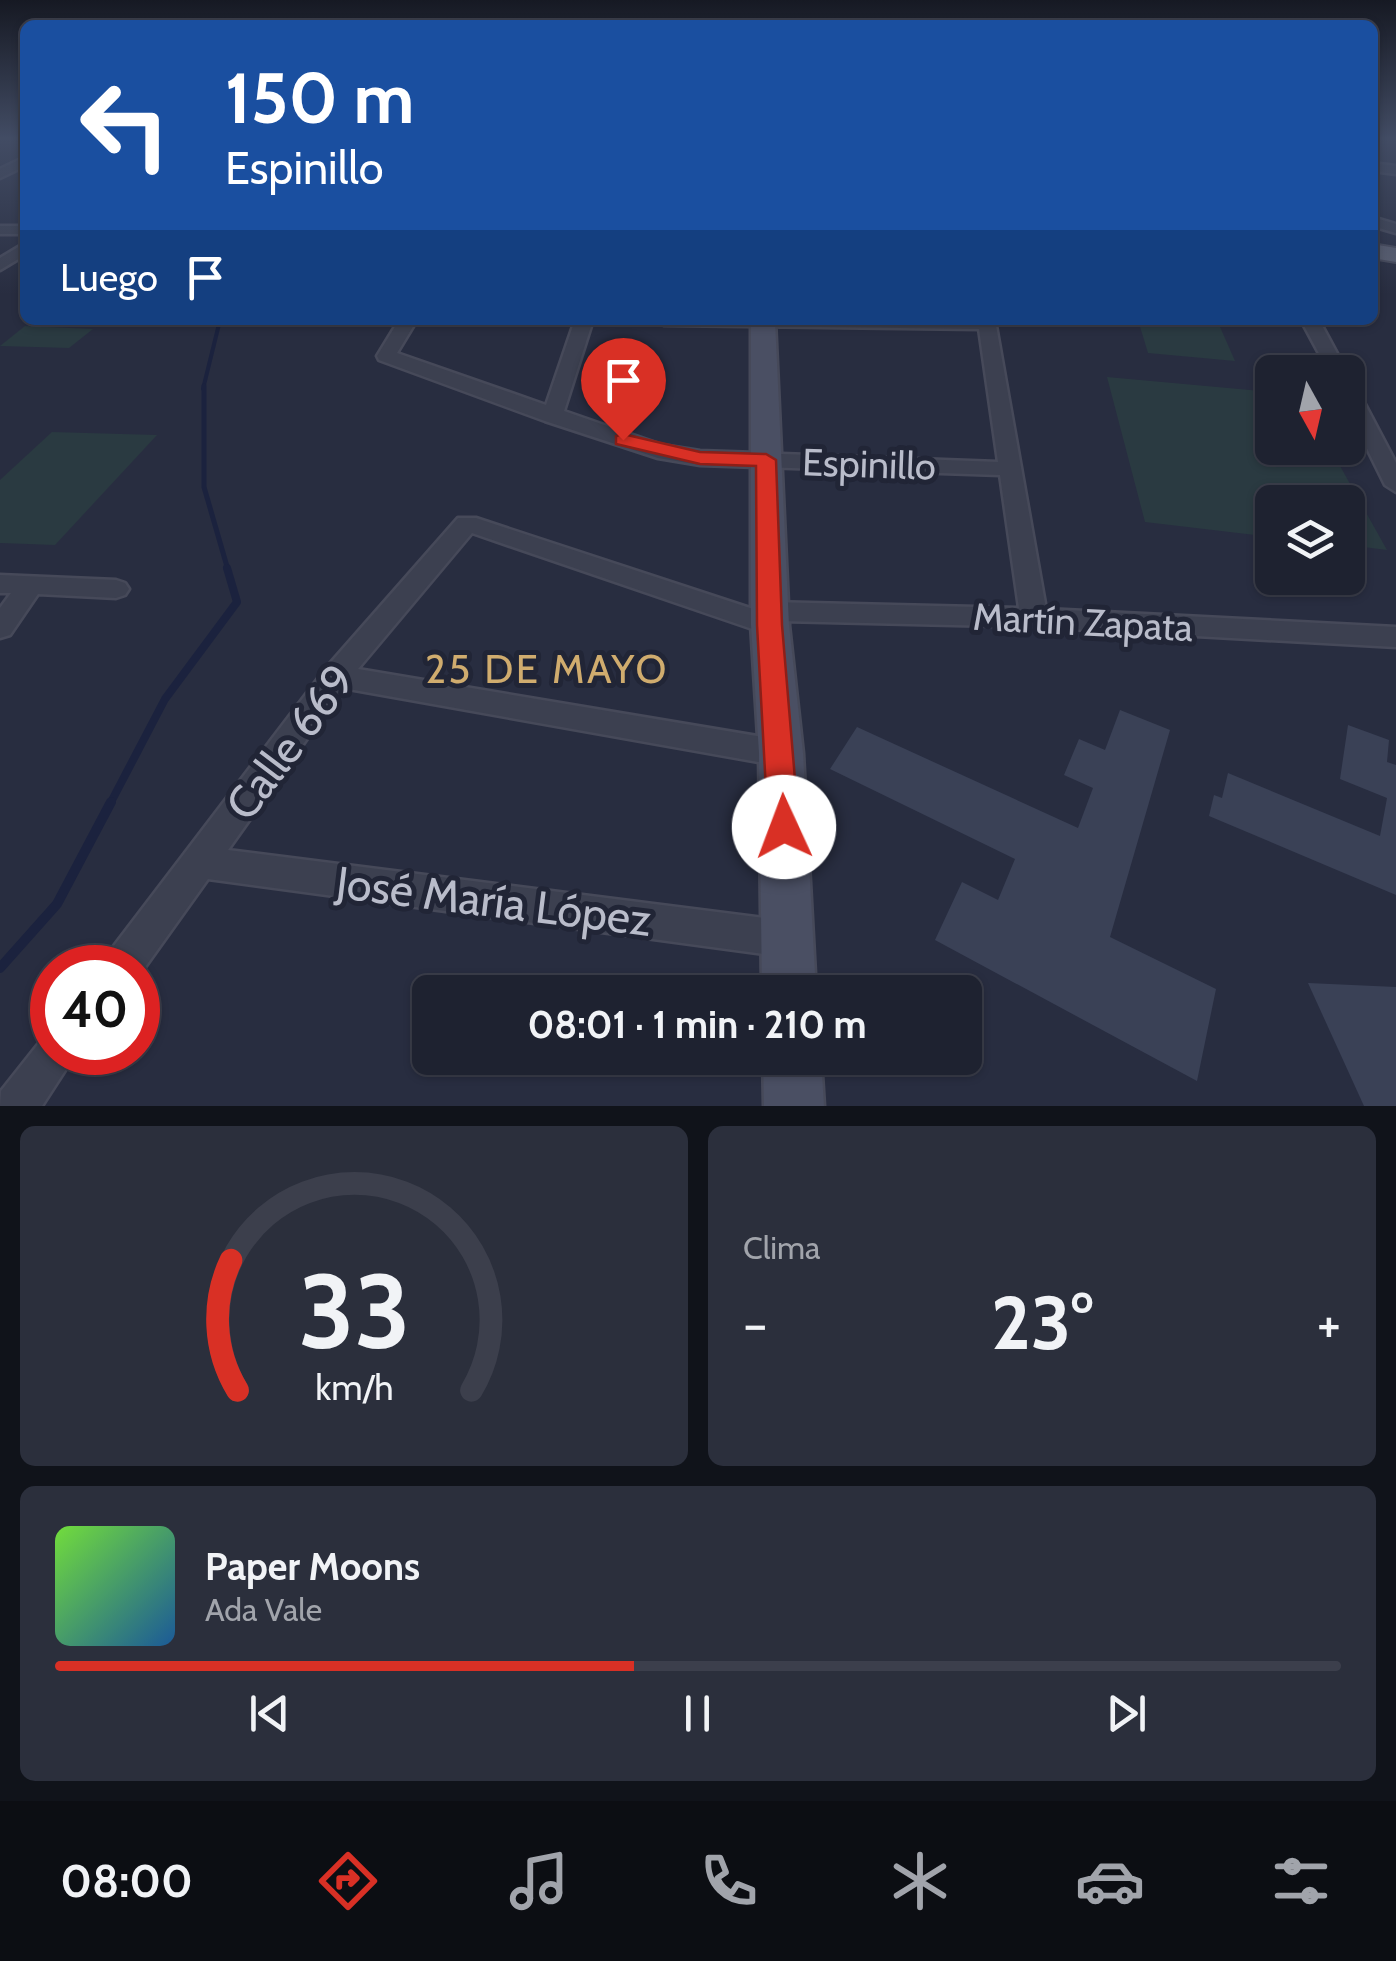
<!DOCTYPE html>
<html lang="es">
<head>
<meta charset="utf-8">
<style>
  body { margin:0; font-family:Cabin,sans-serif; background:#2b2f3c; color:#f1f3f6; height:100vh; display:flex; flex-direction:column; font-size:38px; white-space:nowrap }
  * { box-sizing:border-box; margin:0 }
  p { font-size:32px; color:#a1a4ab }
  .icon { flex:none; width:55px; height:55px; fill:none; stroke:currentColor; stroke-width:2; stroke-linecap:round; stroke-linejoin:round }
  .map { position:relative; height:1106px; overflow:hidden }
  .panel { display:flex; flex-direction:column; gap:20px; padding:20px; background:#10131a; flex:1 }
  .panel>* { flex:none }
  .banner { position:absolute; left:20px; top:20px; width:1358px; height:305px; border-radius:15px; box-shadow:0 2px 8px #0004,0 0 0 2px #3c3f4c; background:#1a4fa0; color:#fff; overflow:hidden }
  .needle { width:65px; rotate:172deg }
  .tools { position:absolute; left:1255px; top:355px; display:grid; gap:20px }
  .tools a { display:grid; place-items:center; width:110px; height:110px; border-radius:15px; background:#1e2230; box-shadow:0 2px 8px #0004,0 0 0 2px #3c3f4c; font-size:50px }
  .speed { position:absolute; left:30px; top:945px; display:flex; gap:20px; font-size:50px; font-weight:700; text-align:center }
  .speed>* { display:grid; place-content:center; width:130px; height:130px; border-radius:50%; background:#1e2230; box-shadow:0 2px 8px #0004,0 0 0 2px #3c3f4c; line-height:1 }
  .speed .limit { border:15px solid #d22; background:#fff; color:#111 }
  .pin { position:absolute; display:grid; place-items:center; width:85px; height:85px; color:#fff; margin:-102px -42px; border-radius:50% 50% 50% 0; rotate:-45deg; box-shadow:0 0 10px #0007 }
  .pin .icon { rotate:45deg }
  .me { position:absolute; width:110px; margin:-55px; rotate:358deg; stroke-linejoin:round; filter:drop-shadow(0 0 8px #0008) }
  .turn { display:flex; align-items:center; gap:35px; height:210px; padding:0 40px; font-size:45px }
  .turn .icon { width:130px; height:130px; stroke-width:2.5 }
  .turn b { display:block; font-size:70px; line-height:85px }
  .then { display:flex; align-items:center; height:95px; padding:0 40px; background:#0003; gap:20px; font-size:38px }
  .big { font-size:75px; font-weight:800; line-height:1.1 }
  .panel .card { flex:1; display:flex; flex-direction:column; justify-content:center; gap:15px; min-width:0; padding:0 35px; border-radius:15px; background:#2b2f3c }
  .panel .dial { align-items:center; gap:0 }
  .dial svg { height:260px; overflow:visible; fill:none; stroke:#3c3f4c; stroke-width:7; stroke-linecap:round; text-anchor:middle }
  .dial text { fill:#f1f3f6; stroke:none }
  .song { display:flex; align-items:center; gap:30px }
  .cover { width:120px; height:120px; border-radius:15px; background:linear-gradient(135deg,hsl(100 70% 55%),hsl(210 70% 35%)) }
  .played { height:10px; border-radius:5px; background:linear-gradient(90deg,#d93025 45%,#3c3f4c 45%) }
  .keys { display:flex; justify-content:space-around; direction:ltr }
  .heat { display:flex; justify-content:space-between; align-items:center; font-size:55px; direction:ltr }
  .panel .tiles { flex:1; display:grid; gap:20px; grid-template-columns:1fr 1fr }
  .card:last-child { grid-column:span 2 }
  .trip { position:absolute; left:412px; top:975px; width:570px; height:100px; border-radius:15px; background:#1e2230; box-shadow:0 2px 8px #0004,0 0 0 2px #3c3f4c; font-weight:800; line-height:100px; text-align:center }
  .tabs { display:flex; height:160px; justify-content:space-around; align-items:center; background:#0c0e13; color:#a1a4ab }
  .tabs .icon { width:70px; height:70px }
  .tabs .on { color:#d93025 }
  .tabs b { font-size:45px; color:#f1f3f6 }
  .map>svg:first-child { display:block }
  .green { fill:#2a3a41 }
  .lines { fill:none; stroke-linecap:round; stroke-linejoin:round }
  .stream-far3 { stroke:#1b223e; stroke-width:4 }
  .stream-far2 { stroke:#1b223e; stroke-width:5 }
  .stream-far1 { stroke:#1b223e; stroke-width:8 }
  .stream { stroke:#1b223e; stroke-width:10 }
  .building { fill:#3a4156 }
  .street-casing { stroke:#464959; stroke-width:5 }
  .secondary-casing { stroke:#464959; stroke-width:5 }
  .primary-casing { stroke:#464959; stroke-width:4 }
  .street { fill:#3c4050; fill-rule:evenodd }
  .secondary { fill:#4a4f63; fill-rule:evenodd }
  .primary { fill:#5a5f70; fill-rule:evenodd }
  .route { fill:#d93025; stroke:#8d1f18; stroke-width:2.5 }
  .labels { text-anchor:middle; dominant-baseline:central; stroke-width:10; stroke-linejoin:round; paint-order:stroke }
  .street-label { font-size:38px; fill:#b9bcca; stroke:#212536 }
  .neighbourhood-label { font-size:40px; letter-spacing:2.5px; fill:#d0ac6e; stroke:#212536 }
  .near-street-label { font-size:45px; fill:#b9bcca; stroke:#212536 }
</style>
</head>
<body>
<div class="map">
<svg width="1396" height="1106" viewBox="0 0 1396 1106">
  <rect width="100%" height="100%" fill="#282d40"/>
  <g class="green">
    <path d="M 1138,320 L 1217,320 L 1235,361 L 1148,353 Z"/>
    <path d="M 25,326 L 93,329 L 69,348 L 0,346 Z"/>
    <path d="M 1107,377 L 1272,392 L 1272,448 L 1330,448 L 1387,550 L 1348,545 L 1348,502 L 1272,502 L 1272,537 L 1145,522 Z"/>
    <path d="M 52,432 L 157,435 L 55,545 L 0,543 L 0,480 Z"/>
  </g>
  <g class="lines">
    <path class="stream-far3" d="M 203,389 L 220,320"/>
    <path class="stream-far2" d="M 204,386 L 204,487 L 228,570"/>
    <path class="stream-far1" d="M 110,804 L 165,699 L 237,602 L 227,568"/>
    <path class="stream" d="M 0,968 L 57,904 L 111,802"/>
  </g>
  <g class="building">
    <path d="M 1120,710 L 1170,730 L 1110,937 L 1216,989 L 1197,1081 L 935,940 L 962,882 L 998,900 L 1015,859 L 830,769 L 857,727 L 1078,828 L 1093,788 L 1064,775 L 1079,739 L 1105,750 Z"/>
    <path d="M 1348,725 L 1389,740 L 1387,762 L 1396,765 L 1396,895 L 1209,816 L 1214,795 L 1222,798 L 1228,773 L 1380,836 L 1387,798 L 1340,779 Z"/>
    <path d="M 1308,983 L 1396,987 L 1396,1106 L 1364,1106 Z"/>
  </g>
  <g class="lines">
    <defs>
      <g id="street">
        <path d="M 25,157 L 25,166 L 0,178 L 0,169 Z"/>
        <path d="M 1372,163 L 1396,166 L 1396,174 L 1372,171 Z"/>
        <path d="M 1372,217 L 1396,224 L 1396,233 L 1372,226 Z"/>
        <rect x="0" y="226" width="25" height="8"/>
        <path d="M 25,243 L 25,255 L 0,270 L 0,258 Z"/>
        <path d="M 399,320 L 417,320 L 397,353 L 546,405 L 575,320 L 593,320 L 564,411 L 662,445 L 700,451 L 998,462 L 979,329 L 664,325 L 655,320 L 995,320 L 1046,609 L 1396,627 L 1396,647 L 1034,627 L 781,621 L 784,625 L 780,632 L 770,635 L 472,533 L 358,669 L 781,740 L 792,744 L 797,753 L 792,762 L 781,766 L 343,688 L 228,850 L 787,921 L 800,926 L 806,939 L 800,952 L 787,957 L 208,879 L 138,977 L 138,968 L 102,968 L 107,955 L 326,668 L 458,518 L 476,518 L 756,610 L 769,602 L 1019,608 L 1000,475 L 700,465 L 658,458 L 545,421 L 379,360 L 377,356 Z"/>
        <path d="M 1301,320 L 1319,320 L 1347,372 L 1329,372 Z"/>
        <path d="M 1348,385 L 1358,391 L 1396,463 L 1396,492 L 1385,485 L 1348,410 Z"/>
        <path d="M 0,575 L 116,580 L 125,583 L 129,589 L 125,595 L 116,598 L 38,594 L 10,635 L 0,638 L 0,608 L 11,593 L 0,593 Z"/>
        <path d="M 52,1033 L 52,1052 L 77,1052 L 42,1106 L 0,1106 L 1,1091 L 43,1038 Z"/>
      </g>
      <g id="secondary">
        <path d="M 751,320 L 775,320 L 789,625 L 803,753 L 816,992 L 762,992 L 759,753 L 751,625 Z"/>
        <path d="M 763,1058 L 821,1058 L 824,1106 L 764,1106 Z"/>
      </g>
      <path id="primary" d="M 1372,244 L 1396,248 L 1396,262 L 1372,258 Z"/>
    </defs>
    <use href="#street" class="street-casing"/>
    <use href="#secondary" class="secondary-casing"/>
    <use href="#primary" class="primary-casing"/>
    <use href="#street" class="street"/>
    <use href="#secondary" class="secondary"/>
    <use href="#primary" class="primary"/>
  </g>
  <linearGradient id="sky" x2="0" y2="1"><stop stop-color="#161923"/><stop offset="0.47" stop-color="#424c64"/><stop offset="1" stop-color="#424c64" stop-opacity="0"/></linearGradient>
  <rect width="1396" height="294" fill="url(#sky)"/>
  <path class="route" d="M 623,434 L 700,452 L 766,454 L 776,460 L 782,625 L 799,827 L 794,837 L 784,841 L 773,837 L 768,827 L 757,625 L 756,466 L 700,464 L 616,444 L 616,436 Z"/>
  <g class="labels">
    <g class="street-label">
      <text transform="translate(869 464) rotate(2)">Espinillo</text>
      <text transform="translate(1083 622) rotate(3)">Martín Zapata</text>
    </g>
    <g class="neighbourhood-label">
      <text x="547" y="668">25 DE MAYO</text>
    </g>
    <g class="near-street-label">
      <text transform="translate(290 742) rotate(-53)">Calle 669</text>
      <text transform="translate(494 901) rotate(7)">José María López</text>
    </g>
  </g>
</svg>
<div class="tools">
<a><svg class="needle" viewBox="-14 -14 28 28"><path d="M0-13l5 13h-10z" fill="#e53935"/><path d="M0 13l5-13h-10z" fill="#a1a4ab"/></svg></a>
<a><svg class="icon" aria-label="layers" viewBox="0 0 24 24"><path d="M12 4l9 5-9 5-9-5zM3 14l9 5 9-5"/></svg></a>
</div>
<div class="speed"><div class="limit">40</div></div>
<div class="pin" style="left:623px;top:440px;background:#d93025"><svg class="icon" aria-label="arrive" viewBox="0 0 24 24"><path d="M6 21V4h12l-3 4 3 4H6"/></svg></div>
<svg class="me" style="left:784px;top:827px" viewBox="-20 -20 40 40"><circle r="19" fill="#fff"/><path d="M0-13L10 11 0 6-10 11z" fill="#d93025"/></svg>
<div class="trip">08:01 · 1 min · 210 m</div>
<div class="banner">
<div class="turn"><svg class="icon" aria-label="left" viewBox="0 0 24 24"><path d="M17 20v-9H6M10 6l-5 5 5 5"/></svg><div><b>150 m</b>Espinillo</div></div>
<div class="then">Luego<svg class="icon" aria-label="arrive" viewBox="0 0 24 24"><path d="M6 21V4h12l-3 4 3 4H6"/></svg></div>
</div>
</div>
<section class="panel">
<div class="tiles">
<div class="card dial"><svg viewBox="0 0 100 80">
<path d="M14 69A42 42 0 1 1 86 69"/>
<path d="M14 69A42 42 0 0 1 12 29" stroke="#d93025"/>
<text x="50" y="56" font-size="32" font-weight="700">33</text>
<text x="50" y="72" font-size="11">km/h</text>
</svg></div>
<div class="card"><p>Clima</p>
<div class="heat"><a>−</a><b class="big">23°</b><a>+</a></div>
</div>
<div class="card">
<div class="song"><i class="cover"></i><div><b>Paper Moons</b><p>Ada Vale</p></div></div>
<div class="played"></div>
<div class="keys"><svg class="icon" aria-label="previous" viewBox="0 0 24 24"><path d="M18 5L8 12l10 7zM5 5v14"/></svg><svg class="icon" aria-label="pause" viewBox="0 0 24 24"><path d="M8 5v14M16 5v14"/></svg><svg class="icon" aria-label="next" viewBox="0 0 24 24"><path d="M6 5l10 7-10 7zM19 5v14"/></svg></div>
</div>
</div>
</section>
<nav class="tabs">
<b>08:00</b>
<svg class="icon on" aria-label="directions" viewBox="0 0 24 24"><path d="M12 3l9 9-9 9-9-9zM9 14v-3h6M13 9l2 2-2 2"/></svg>
<svg class="icon" aria-label="music" viewBox="0 0 24 24"><path d="M9 18V5l10-2v13"/><circle cx="6" cy="18" r="3"/><circle cx="16" cy="16" r="3"/></svg>
<svg class="icon" aria-label="phone" viewBox="0 0 24 24"><path d="M5 4h4l2 5-3 2q2 4 5 5l2-3 5 2v4C11 20 4 13 5 4z"/></svg>
<svg class="icon" aria-label="climate" viewBox="0 0 24 24"><path d="M12 3v18M4 7l16 10M4 17L20 7"/></svg>
<svg class="icon" aria-label="car" viewBox="0 0 24 24"><path d="M5 17H2v-5l4-1 3-4h7l3 4 3 1v5h-3M9 17h6M6 11h13"/><circle cx="7" cy="17" r="2"/><circle cx="17" cy="17" r="2"/></svg>
<svg class="icon" aria-label="filters" viewBox="0 0 24 24"><path d="M4 7h16M4 17h16"/><circle cx="9" cy="7" r="2"/><circle cx="15" cy="17" r="2"/></svg>
</nav>
</body>
</html>
